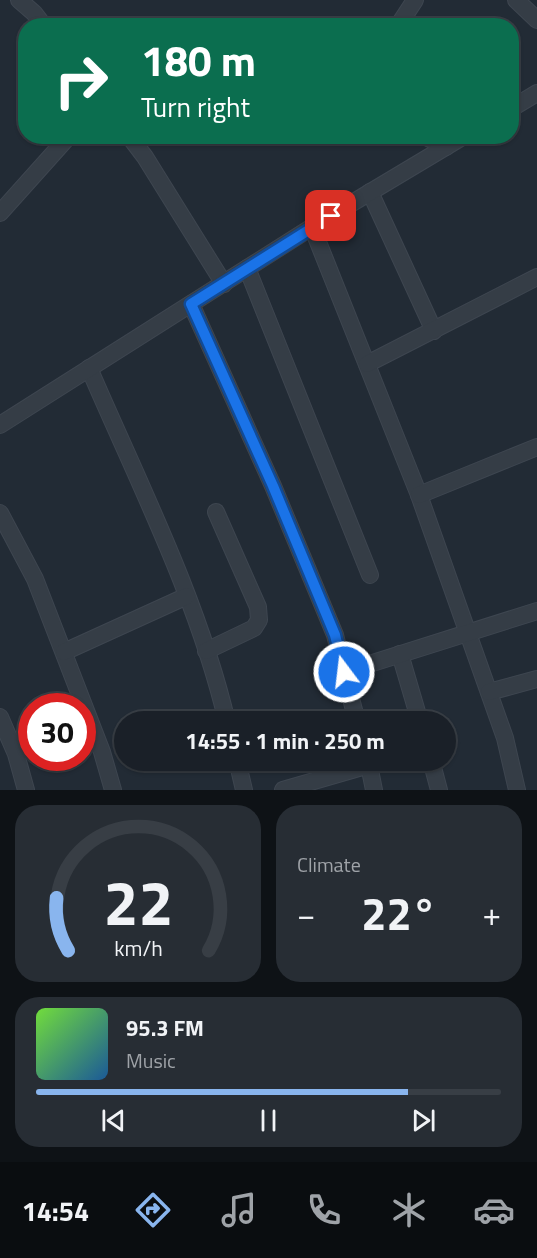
<!DOCTYPE html>
<html lang="en">
<head>
<meta charset="utf-8">
<style>
  body { margin:0; font-family:"Titillium Web",sans-serif; background:#272d34; color:#f1f3f6; height:100vh; display:flex; flex-direction:column; font-size:22px; white-space:nowrap }
  * { box-sizing:border-box; margin:0 }
  p { font-size:20px; color:#9fa3a8 }
  .icon { flex:none; width:33px; height:33px; fill:none; stroke:currentColor; stroke-width:2; stroke-linecap:round; stroke-linejoin:round }
  .map { position:relative; height:790px; overflow:hidden }
  .drawer { display:flex; flex-direction:column; gap:15px; padding:15px; background:#0e1216; flex:1 }
  .drawer>* { flex:none }
  .top-card { position:absolute; left:18px; top:18px; width:501px; height:126px; border-radius:24px; box-shadow:0 2px 4px #0004,0 0 0 2px #383e45; background:#0b6e4f; color:#fff; overflow:hidden }
  .speed { position:absolute; left:18px; top:693px; display:flex; gap:12px; font-size:30px; font-weight:700; text-align:center }
  .speed>* { display:grid; place-content:center; width:78px; height:78px; border-radius:50%; background:#1a2028; box-shadow:0 2px 4px #0004,0 0 0 2px #383e45; line-height:1 }
  .speed .limit { border:9px solid #d22; background:#fff; color:#111 }
  .pin { position:absolute; display:grid; place-items:center; width:51px; height:51px; color:#fff; margin:-26px; border-radius:12px; box-shadow:0 3px 9px #0006 }
  .me { position:absolute; width:66px; margin:-33px; rotate:345deg; stroke-linejoin:round; filter:drop-shadow(0 0 4px #0008) }
  .turn { display:flex; align-items:center; gap:21px; height:126px; padding:0 24px; font-size:27px }
  .turn .icon { width:78px; height:78px; stroke-width:2.5 }
  .turn b { display:block; font-size:42px; line-height:51px }
  .big { font-size:45px; font-weight:700; line-height:1.1 }
  .drawer .card { flex:1; display:flex; flex-direction:column; justify-content:center; gap:9px; min-width:0; padding:0 21px; border-radius:24px; background:#272d34 }
  .drawer .dial { align-items:center; gap:0 }
  .dial svg { height:156px; overflow:visible; fill:none; stroke:#383e45; stroke-width:7; stroke-linecap:round; text-anchor:middle }
  .dial text { fill:#f1f3f6; stroke:none }
  .song { display:flex; align-items:center; gap:18px }
  .cover { width:72px; height:72px; border-radius:9px; background:linear-gradient(135deg,hsl(100 70% 55%),hsl(210 70% 35%)) }
  .played { height:6px; border-radius:3px; background:linear-gradient(90deg,#89b5ee 80%,#383e45 80%) }
  .keys { display:flex; justify-content:space-around; direction:ltr }
  .heat { display:flex; justify-content:space-between; align-items:center; font-size:33px; direction:ltr }
  .drawer .tiles { flex:1; display:grid; gap:15px; grid-template-columns:1fr 1fr }
  .card:last-child { grid-column:span 2 }
  .trip { position:absolute; left:114px; top:711px; width:342px; height:60px; border-radius:30px; background:#1a2028; box-shadow:0 2px 4px #0004,0 0 0 2px #383e45; font-weight:700; line-height:60px; text-align:center }
  .tabs { display:flex; height:96px; justify-content:space-around; align-items:center; background:#0a0d10; color:#9fa3a8 }
  .tabs .icon { width:42px; height:42px }
  .tabs .active { color:#89b5ee }
  .tabs b { font-size:27px; color:#f1f3f6 }
  .map>svg:first-child { display:block }
  .lines { fill:none; stroke-linecap:round; stroke-linejoin:round }
  .minor-casing { stroke:#3e4650; stroke-width:18 }
  .minor { stroke:#353d46; stroke-width:16 }
  .route-casing { stroke:#114b97; stroke-width:15 }
  .route { stroke:#1a73e8; stroke-width:10 }
</style>
</head>
<body>
<div class="map">
<svg width="537" height="790" viewBox="0 0 537 790">
  <rect width="100%" height="100%" fill="#222b35"/>
  <g class="lines">
    <defs>
      <g id="minor">
        <path d="M 19,0 L 34,13 L 44,26"/>
        <path d="M 516,0 L 537,20"/>
        <path d="M 398,26 L 415,0"/>
        <path d="M 512,108 L 537,93"/>
        <path d="M 129,136 L 145,157 L 224,284"/>
        <path d="M 424,136 L 446,147"/>
        <path d="M 370,192 L 434,331"/>
        <path d="M 0,213 L 69,136"/>
        <path d="M 312,227 L 419,495 L 505,738 L 517,790"/>
        <path d="M 247,268 L 370,575"/>
        <path d="M 191,304 L 273,486 L 335,635 L 357,722"/>
        <path d="M 367,364 L 537,277"/>
        <path d="M 89,368 C 139,484 198,599 227,722"/>
        <path d="M 0,425 L 312,227 L 464,136"/>
        <path d="M 419,495 L 537,447"/>
        <path d="M 0,513 L 35,579 L 102,752 L 113,790"/>
        <path d="M 206,651 L 254,628 L 259,620 L 258,607 L 216,512"/>
        <path d="M 64,652 L 187,596"/>
        <path d="M 400,654 L 420,722"/>
        <path d="M 344,672 L 537,611"/>
        <path d="M 489,692 L 537,679"/>
        <path d="M 0,717 L 16,754 L 26,790"/>
        <path d="M 237,760 L 244,790"/>
        <path d="M 368,760 L 374,790"/>
        <path d="M 431,760 L 439,790"/>
        <path d="M 283,790 L 369,765"/>
      </g>
    </defs>
    <use href="#minor" class="minor-casing"/>
    <use href="#minor" class="minor"/>
  </g>
  <g class="lines">
    <defs>
      <path id="route" d="M 331,216 L 191,304 L 273,486 L 335,635 L 344,672"/>
    </defs>
    <use href="#route" class="route-casing"/>
    <use href="#route" class="route"/>
  </g>
</svg>
<div class="speed"><div class="limit">30</div></div>
<div class="pin" style="left:331px;top:216px;background:#d93025"><svg class="icon" aria-label="arrive" viewBox="0 0 24 24"><path d="M6 21V4h12l-3 4 3 4H6"/></svg></div>
<svg class="me" style="left:344px;top:672px" viewBox="-20 -20 40 40"><circle r="17" fill="#1a73e8" stroke="#fff" stroke-width="3"/><path d="M0-11L8 9 0 5-8 9z" fill="#fff"/></svg>
<div class="trip">14:55 · 1 min · 250 m</div>
<div class="top-card">
<div class="turn"><svg class="icon" aria-label="right" viewBox="0 0 24 24"><path d="M7 20v-9h11M14 6l5 5-5 5"/></svg><div><b>180 m</b>Turn right</div></div>
</div>
</div>
<section class="drawer">
<div class="tiles">
<div class="card dial"><svg viewBox="0 0 100 80">
<path d="M14 69A42 42 0 1 1 86 69"/>
<path d="M14 69A42 42 0 0 1 8 42" stroke="#89b5ee"/>
<text x="50" y="56" font-size="32" font-weight="700">22</text>
<text x="50" y="72" font-size="11">km/h</text>
</svg></div>
<div class="card"><p>Climate</p>
<div class="heat"><a>−</a><b class="big">22°</b><a>+</a></div>
</div>
<div class="card">
<div class="song"><i class="cover"></i><div><b>95.3 FM</b><p>Music</p></div></div>
<div class="played"></div>
<div class="keys"><svg class="icon" aria-label="previous" viewBox="0 0 24 24"><path d="M18 5L8 12l10 7zM5 5v14"/></svg><svg class="icon" aria-label="pause" viewBox="0 0 24 24"><path d="M8 5v14M16 5v14"/></svg><svg class="icon" aria-label="next" viewBox="0 0 24 24"><path d="M6 5l10 7-10 7zM19 5v14"/></svg></div>
</div>
</div>
</section>
<nav class="tabs">
<b>14:54</b>
<svg class="icon active" aria-label="directions" viewBox="0 0 24 24"><path d="M12 3l9 9-9 9-9-9zM9 14v-3h6M13 9l2 2-2 2"/></svg>
<svg class="icon" aria-label="music" viewBox="0 0 24 24"><path d="M9 18V5l10-2v13"/><circle cx="6" cy="18" r="3"/><circle cx="16" cy="16" r="3"/></svg>
<svg class="icon" aria-label="phone" viewBox="0 0 24 24"><path d="M5 4h4l2 5-3 2q2 4 5 5l2-3 5 2v4C11 20 4 13 5 4z"/></svg>
<svg class="icon" aria-label="climate" viewBox="0 0 24 24"><path d="M12 3v18M4 7l16 10M4 17L20 7"/></svg>
<svg class="icon" aria-label="car" viewBox="0 0 24 24"><path d="M5 17H2v-5l4-1 3-4h7l3 4 3 1v5h-3M9 17h6M6 11h13"/><circle cx="7" cy="17" r="2"/><circle cx="17" cy="17" r="2"/></svg>
</nav>
</body>
</html>
